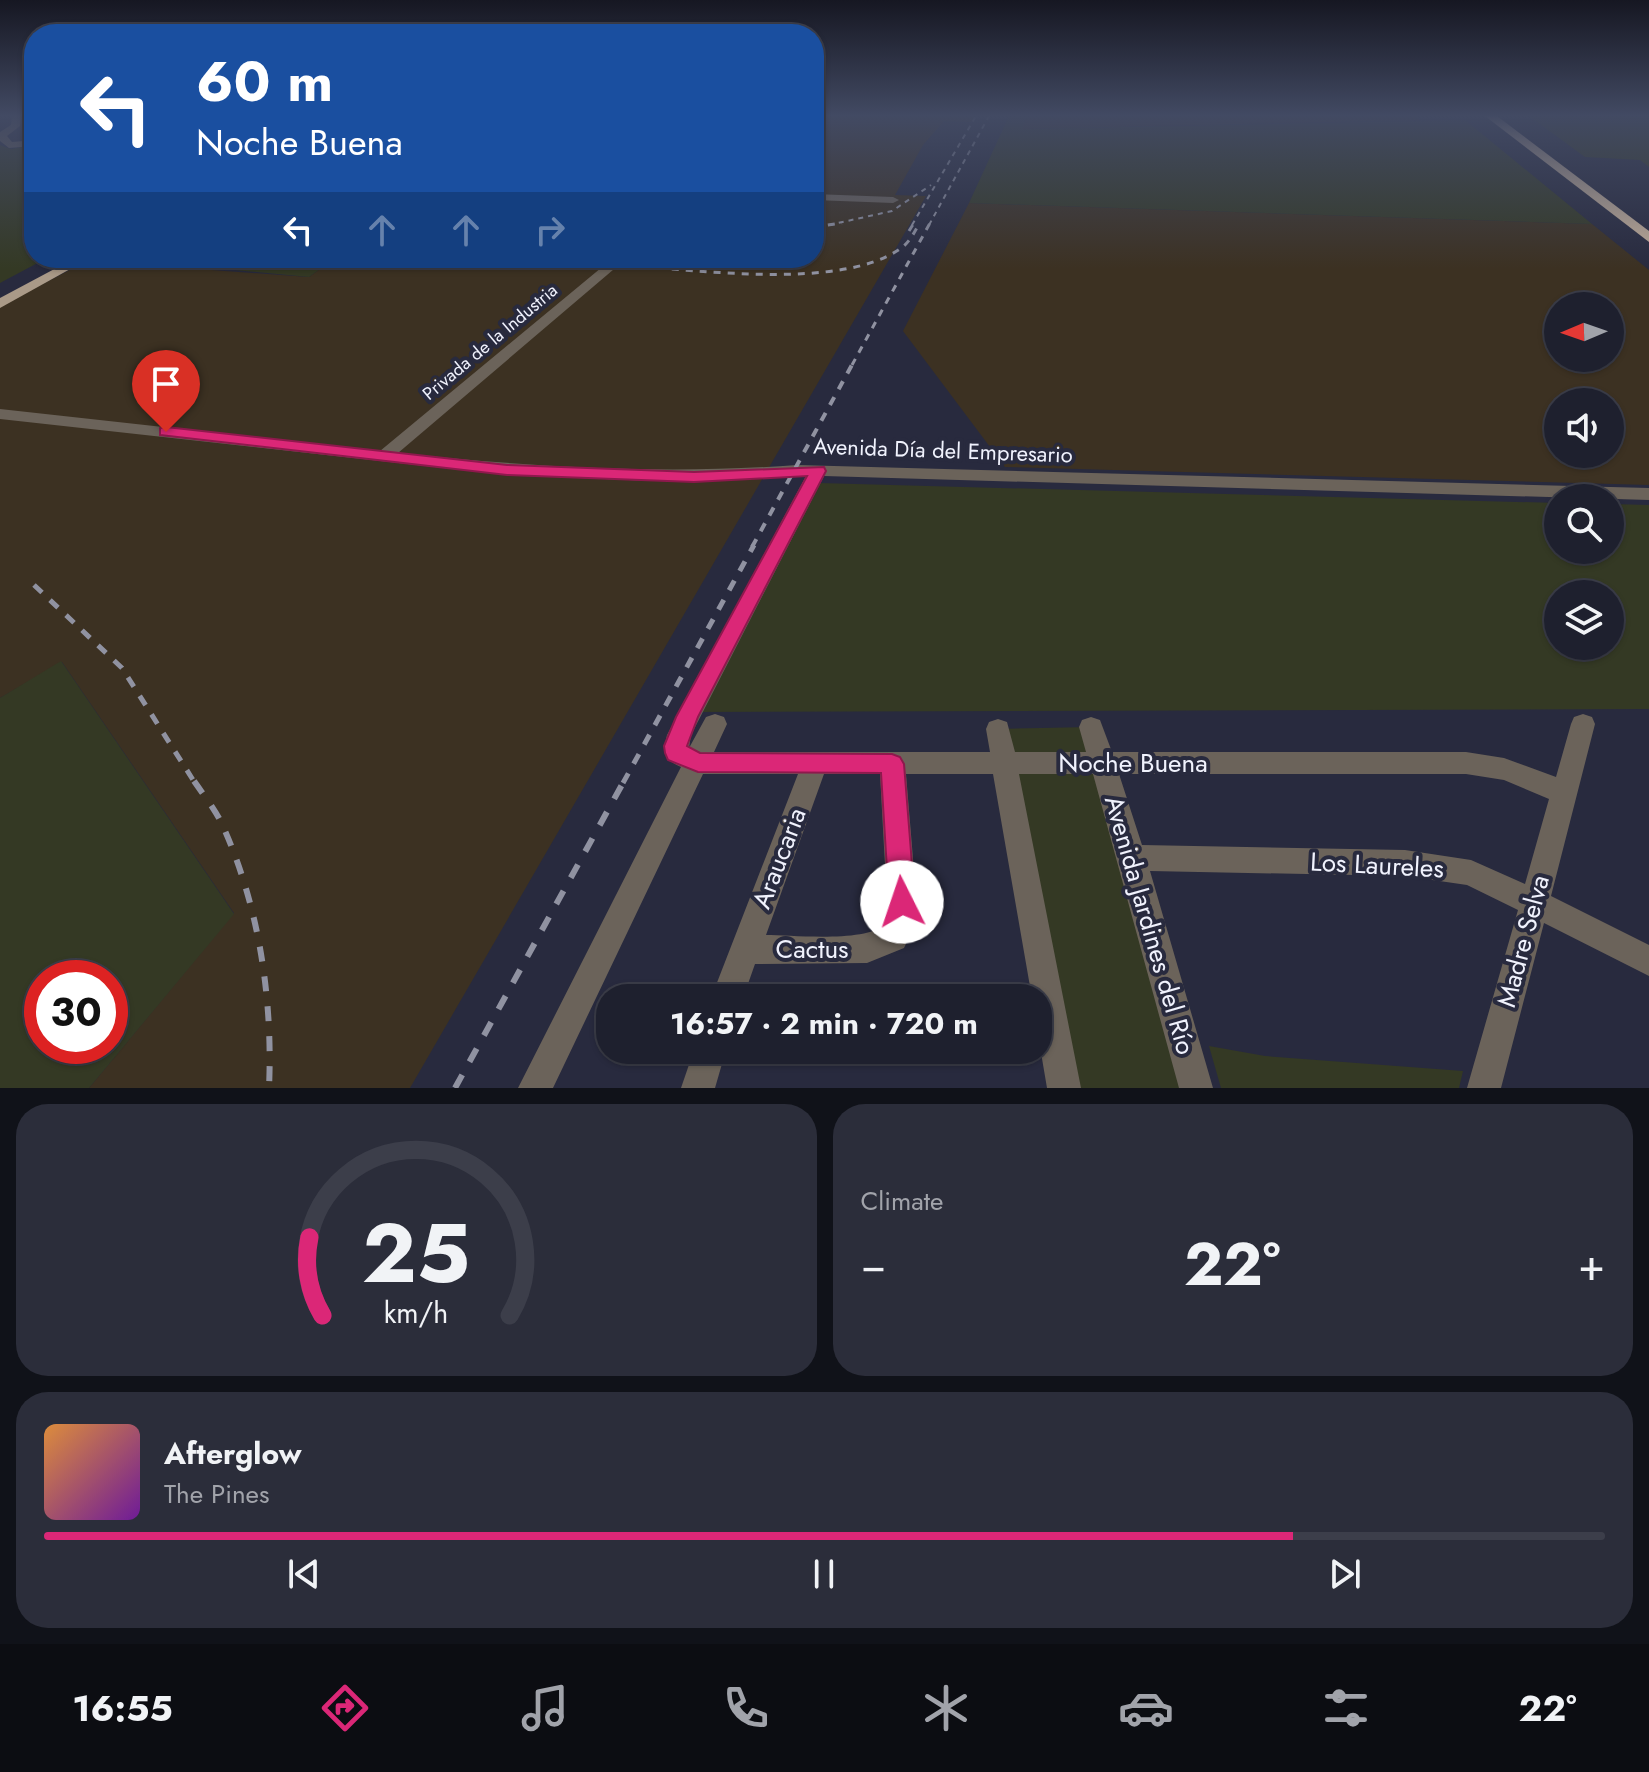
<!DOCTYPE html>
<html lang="en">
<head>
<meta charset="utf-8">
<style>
  body { margin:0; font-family:Jost,sans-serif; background:#2b2d3a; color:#f1f3f6; height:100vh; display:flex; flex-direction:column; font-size:30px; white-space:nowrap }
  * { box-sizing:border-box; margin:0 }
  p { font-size:26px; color:#a1a3aa }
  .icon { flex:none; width:44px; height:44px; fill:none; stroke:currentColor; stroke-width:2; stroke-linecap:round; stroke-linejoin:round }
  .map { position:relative; height:1088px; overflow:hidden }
  .drawer { display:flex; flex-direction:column; gap:16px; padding:16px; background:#101219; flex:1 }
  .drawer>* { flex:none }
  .guide { position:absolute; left:24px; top:24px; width:800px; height:244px; border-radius:32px; box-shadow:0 2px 6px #0004,0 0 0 2px #3c3e4a; background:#1a4fa0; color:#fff; overflow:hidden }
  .needle { width:52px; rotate:268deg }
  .buttons { position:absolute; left:1544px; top:292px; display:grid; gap:16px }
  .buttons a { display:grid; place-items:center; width:80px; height:80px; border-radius:50%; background:#1e202e; box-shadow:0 2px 6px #0004,0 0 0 2px #3c3e4a; font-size:40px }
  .speed { position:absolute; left:24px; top:960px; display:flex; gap:16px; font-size:40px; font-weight:700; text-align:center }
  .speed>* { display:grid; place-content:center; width:104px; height:104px; border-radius:50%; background:#1e202e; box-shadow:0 2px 6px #0004,0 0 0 2px #3c3e4a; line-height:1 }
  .speed .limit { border:12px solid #d22; background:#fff; color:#111 }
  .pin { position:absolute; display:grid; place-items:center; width:68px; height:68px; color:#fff; margin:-82px -34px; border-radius:50% 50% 50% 0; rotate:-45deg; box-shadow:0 0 8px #0007 }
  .pin .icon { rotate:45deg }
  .me { position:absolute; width:88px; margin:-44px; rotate:356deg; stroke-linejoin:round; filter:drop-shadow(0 0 6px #0008) }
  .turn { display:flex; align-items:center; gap:28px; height:168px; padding:0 40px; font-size:36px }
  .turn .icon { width:104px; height:104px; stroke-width:2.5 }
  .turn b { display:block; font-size:56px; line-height:68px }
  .lanes { display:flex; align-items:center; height:76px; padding:0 40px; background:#0003; justify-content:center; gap:40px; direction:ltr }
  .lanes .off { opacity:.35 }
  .big { font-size:60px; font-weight:700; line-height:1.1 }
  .drawer .widget { flex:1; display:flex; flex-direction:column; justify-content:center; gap:12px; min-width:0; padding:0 28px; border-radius:32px; background:#2b2d3a }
  .drawer .dial { align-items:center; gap:0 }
  .dial svg { height:208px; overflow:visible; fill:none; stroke:#3c3e4a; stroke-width:7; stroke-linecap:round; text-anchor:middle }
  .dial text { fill:#f1f3f6; stroke:none }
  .song { display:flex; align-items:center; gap:24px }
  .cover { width:96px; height:96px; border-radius:12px; background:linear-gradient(135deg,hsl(30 70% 55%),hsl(280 70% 35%)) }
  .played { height:8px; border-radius:4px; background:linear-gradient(90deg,#db2777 80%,#3c3e4a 80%) }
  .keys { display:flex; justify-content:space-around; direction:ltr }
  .heat { display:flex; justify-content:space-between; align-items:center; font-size:44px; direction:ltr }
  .drawer .tiles { flex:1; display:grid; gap:16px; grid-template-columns:1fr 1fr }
  .widget:last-child { grid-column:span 2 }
  .trip { position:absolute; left:596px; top:984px; width:456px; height:80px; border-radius:32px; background:#1e202e; box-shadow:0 2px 6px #0004,0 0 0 2px #3c3e4a; font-weight:700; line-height:80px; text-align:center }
  .dock { display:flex; height:128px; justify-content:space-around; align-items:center; background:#0c0d12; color:#a1a3aa }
  .dock .icon { width:56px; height:56px }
  .dock .selected { color:#db2777 }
  .dock b { font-size:36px; color:#f1f3f6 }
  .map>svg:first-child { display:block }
  .industrial { fill:#3c3122; fill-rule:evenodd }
  .green { fill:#343924; fill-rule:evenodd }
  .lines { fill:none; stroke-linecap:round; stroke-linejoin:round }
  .minor { fill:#6b635a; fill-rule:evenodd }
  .major { fill:#aa9a88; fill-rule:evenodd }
  .highway { fill:#c3af9a; fill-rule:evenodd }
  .rail-far4 { stroke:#9092a1; stroke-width:2; stroke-dasharray:5 5; stroke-linecap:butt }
  .rail-far3 { stroke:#9092a1; stroke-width:3; stroke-dasharray:7 7; stroke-linecap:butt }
  .rail-far2 { stroke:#9092a1; stroke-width:4; stroke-dasharray:9 9; stroke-linecap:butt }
  .rail-far1 { stroke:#9092a1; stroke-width:5; stroke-dasharray:11 11; stroke-linecap:butt }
  .rail { stroke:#9092a1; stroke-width:6; stroke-dasharray:15 15; stroke-linecap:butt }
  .route { fill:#db2777; stroke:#8e194d; stroke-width:2 }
  .labels { text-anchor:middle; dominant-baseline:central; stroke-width:8; stroke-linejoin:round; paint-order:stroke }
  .far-street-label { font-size:18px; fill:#f0f2fd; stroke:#282a3e }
  .street-label { font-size:22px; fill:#f0f2fd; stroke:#282a3e }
  .near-street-label { font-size:26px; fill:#f0f2fd; stroke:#282a3e }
</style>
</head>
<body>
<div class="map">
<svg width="1649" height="1088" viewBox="0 0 1649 1088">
  <rect width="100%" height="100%" fill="#282a3e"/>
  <g class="industrial">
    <path d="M 814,116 L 975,116 L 971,122 L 944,121 L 923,145 L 895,195 L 926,196 L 410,1088 L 89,1088 L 234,913 L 62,662 L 0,698 L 0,306 L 87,261 L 309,277 L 335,258 L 814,258 Z"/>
    <path d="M 1026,116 L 1419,116 L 1418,120 L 1022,129 Z"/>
    <path d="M 969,203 L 1592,224 L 1649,270 L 1649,485 L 1005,467 L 903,331 ZM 1558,306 L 1610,306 L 1610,358 L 1558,358 ZM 1558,402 L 1610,402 L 1610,454 L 1558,454 Z"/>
  </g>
  <g class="green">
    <path d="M 1009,116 L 1026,116 L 1023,129 L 1465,120 L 1592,224 L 969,203 Z"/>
    <path d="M 1529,116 L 1649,116 L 1649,167 L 1640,160 L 1585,157 Z"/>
    <path d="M 0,145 L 11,149 L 34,145 L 34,258 L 47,258 L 0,283 Z"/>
    <path d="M 109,258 L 335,258 L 309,277 Z"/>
    <path d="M 819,483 L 1558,503 L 1558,550 L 1610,550 L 1610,504 L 1649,505 L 1649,709 L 697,712 ZM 1558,594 L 1610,594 L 1610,646 L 1558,646 Z"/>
    <path d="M 61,661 L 234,914 L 89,1088 L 0,1088 L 0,698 ZM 42,978 L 110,978 L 110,1046 L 42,1046 Z"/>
    <path d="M 1091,727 L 1196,1088 L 1064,1088 L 998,729 Z"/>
    <path d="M 1209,1046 L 1265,1056 L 1463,1071 L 1459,1088 L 1221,1088 Z"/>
  </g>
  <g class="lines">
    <g class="minor">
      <path d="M 12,116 L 21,116 L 20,126 L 7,136 L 12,142 L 34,140 L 34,146 L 9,148 L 0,141 L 0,132 L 11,125 Z"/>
      <path d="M 814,194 L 893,197 L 899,200 L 893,203 L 814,200 Z"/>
      <path d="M 613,258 L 627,258 L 398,453 C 531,467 663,475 797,465 L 1649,488 L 1649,500 L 824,476 L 691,735 L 689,748 L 706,717 L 715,714 L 724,717 L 727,724 L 714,752 L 990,752 L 986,729 L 989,722 L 998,719 L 1007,722 L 1015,752 L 1086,752 L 1079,727 L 1082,720 L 1091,717 L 1100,720 L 1112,752 L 1466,752 L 1504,758 L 1556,777 L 1571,724 L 1574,717 L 1583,714 L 1592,717 L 1595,724 L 1551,896 L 1649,945 L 1649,976 L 1544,923 L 1501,1088 L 1467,1088 L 1518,910 L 1467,885 L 1405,876 L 1150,871 L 1213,1088 L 1179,1088 L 1093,774 L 1019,774 L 1081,1088 L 1047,1088 L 1038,1035 L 1038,998 L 1032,998 L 993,774 L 906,774 L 917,907 L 915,925 L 904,948 L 867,963 L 755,964 L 743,998 L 711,998 L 798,774 L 703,774 L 553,1088 L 518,1088 L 681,767 C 663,759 663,753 667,735 L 806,476 L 652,481 L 507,475 L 0,419 L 0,409 L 380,451 ZM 824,774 L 880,774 L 887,902 L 885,924 C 867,943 792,935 766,935 ZM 1119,774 L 1466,774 L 1504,780 L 1549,799 L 1525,884 L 1471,860 L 1405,850 L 1142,845 Z"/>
      <path d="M 694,1050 L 726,1050 L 715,1088 L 681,1088 Z"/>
    </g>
    <path class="major" d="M 75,258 L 90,258 L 0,308 L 0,298 Z"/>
    <path class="highway" d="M 1485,116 L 1497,116 L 1649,231 L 1649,242 Z"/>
    <g class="rail-far4">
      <path d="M 829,225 L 892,211 L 931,185"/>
      <path d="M 912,225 L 976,116"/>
      <path d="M 929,225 L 989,116"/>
    </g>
    <g class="rail-far3">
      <path d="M 814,227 L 842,223"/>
      <path d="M 909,231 L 914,223"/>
      <path d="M 630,266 C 702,270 840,290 900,249 C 909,243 914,233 919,224"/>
      <path d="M 852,365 L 930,223"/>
    </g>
    <path class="rail-far2" d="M 752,547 L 853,363"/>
    <g class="rail-far1">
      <path d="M 34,585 L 122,668 L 195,783"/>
      <path d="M 623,783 L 754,545"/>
    </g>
    <g class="rail">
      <path d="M 194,781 C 203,794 214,808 221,822 C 259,904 273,999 269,1088"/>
      <path d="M 455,1088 L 624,781"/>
    </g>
  </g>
  <linearGradient id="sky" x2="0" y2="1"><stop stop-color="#161722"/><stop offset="0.43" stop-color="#424a63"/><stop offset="1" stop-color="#424a63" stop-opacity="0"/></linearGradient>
  <rect width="1649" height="269" fill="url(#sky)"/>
  <path class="route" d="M 166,427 L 507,465 L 694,472 L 824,467 L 826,471 L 698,717 L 687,746 L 700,753 L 892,754 L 900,757 L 904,764 L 915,902 L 912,911 L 902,915 L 893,911 L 889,902 L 881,773 L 698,772 L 668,760 L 665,753 L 664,746 L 676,717 L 807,476 L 694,482 L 507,475 L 160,435 L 160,428 Z"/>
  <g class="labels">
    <g class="far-street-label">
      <text transform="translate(490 342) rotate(-40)">Privada de la Industria</text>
    </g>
    <g class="street-label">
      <text transform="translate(943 450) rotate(2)">Avenida Día del Empresario</text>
    </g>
    <g class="near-street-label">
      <text x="1133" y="763">Noche Buena</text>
      <text transform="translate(779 858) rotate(-69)">Araucaria</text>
      <text transform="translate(1377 865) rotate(3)">Los Laureles</text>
      <text transform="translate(1150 925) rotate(74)">Avenida Jardines del Río</text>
      <text transform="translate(1523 941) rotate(-75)">Madre Selva</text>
      <text x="812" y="949">Cactus</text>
    </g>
  </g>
</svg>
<div class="buttons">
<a><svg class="needle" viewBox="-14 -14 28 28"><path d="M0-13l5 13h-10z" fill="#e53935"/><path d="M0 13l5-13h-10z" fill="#a1a3aa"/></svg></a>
<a><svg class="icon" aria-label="sound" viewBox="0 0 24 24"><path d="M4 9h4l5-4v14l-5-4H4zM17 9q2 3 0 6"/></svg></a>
<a><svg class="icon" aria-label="search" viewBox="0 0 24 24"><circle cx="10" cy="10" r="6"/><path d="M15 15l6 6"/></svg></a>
<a><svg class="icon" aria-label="layers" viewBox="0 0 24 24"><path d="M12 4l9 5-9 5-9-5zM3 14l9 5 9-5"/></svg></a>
</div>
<div class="speed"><div class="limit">30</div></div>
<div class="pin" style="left:166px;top:432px;background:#d93025"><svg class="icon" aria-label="arrive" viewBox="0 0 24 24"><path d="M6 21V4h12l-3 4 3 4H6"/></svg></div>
<svg class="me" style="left:902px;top:902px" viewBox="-20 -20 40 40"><circle r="19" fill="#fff"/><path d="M0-13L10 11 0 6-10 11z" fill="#db2777"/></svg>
<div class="trip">16:57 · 2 min · 720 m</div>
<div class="guide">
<div class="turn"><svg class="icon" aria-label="left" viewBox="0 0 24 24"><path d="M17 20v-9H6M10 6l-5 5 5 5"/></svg><div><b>60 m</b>Noche Buena</div></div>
<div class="lanes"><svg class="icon" aria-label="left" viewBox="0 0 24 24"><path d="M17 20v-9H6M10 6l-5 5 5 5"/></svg><svg class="icon off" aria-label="ahead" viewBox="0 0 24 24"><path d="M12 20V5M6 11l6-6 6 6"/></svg><svg class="icon off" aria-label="ahead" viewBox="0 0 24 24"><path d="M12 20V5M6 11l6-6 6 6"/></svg><svg class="icon off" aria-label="right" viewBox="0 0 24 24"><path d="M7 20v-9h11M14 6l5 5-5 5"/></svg></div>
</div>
</div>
<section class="drawer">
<div class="tiles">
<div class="widget dial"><svg viewBox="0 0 100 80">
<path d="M14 69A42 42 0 1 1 86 69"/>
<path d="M14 69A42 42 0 0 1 9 39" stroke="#db2777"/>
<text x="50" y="56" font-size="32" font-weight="700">25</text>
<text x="50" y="72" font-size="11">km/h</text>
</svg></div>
<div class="widget"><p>Climate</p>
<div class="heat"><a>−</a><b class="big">22°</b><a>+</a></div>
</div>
<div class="widget">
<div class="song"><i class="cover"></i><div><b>Afterglow</b><p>The Pines</p></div></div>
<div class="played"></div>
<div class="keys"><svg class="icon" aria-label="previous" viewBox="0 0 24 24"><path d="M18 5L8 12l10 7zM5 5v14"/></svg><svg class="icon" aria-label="pause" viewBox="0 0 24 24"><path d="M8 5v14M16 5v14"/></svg><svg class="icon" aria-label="next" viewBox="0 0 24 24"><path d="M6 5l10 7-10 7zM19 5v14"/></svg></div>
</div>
</div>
</section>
<nav class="dock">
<b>16:55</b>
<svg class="icon selected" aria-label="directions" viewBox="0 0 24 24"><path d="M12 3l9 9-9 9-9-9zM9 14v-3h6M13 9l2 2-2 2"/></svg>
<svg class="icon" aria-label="music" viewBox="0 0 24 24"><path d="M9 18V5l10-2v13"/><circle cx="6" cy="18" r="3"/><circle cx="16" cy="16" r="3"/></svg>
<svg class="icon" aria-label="phone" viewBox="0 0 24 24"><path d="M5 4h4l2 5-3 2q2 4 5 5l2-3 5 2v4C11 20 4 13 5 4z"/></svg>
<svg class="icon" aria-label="climate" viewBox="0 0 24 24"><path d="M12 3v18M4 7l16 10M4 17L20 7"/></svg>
<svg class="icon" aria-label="car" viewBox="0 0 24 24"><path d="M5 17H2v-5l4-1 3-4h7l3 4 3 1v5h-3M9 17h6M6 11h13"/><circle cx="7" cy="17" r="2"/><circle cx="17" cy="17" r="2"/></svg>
<svg class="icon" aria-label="filters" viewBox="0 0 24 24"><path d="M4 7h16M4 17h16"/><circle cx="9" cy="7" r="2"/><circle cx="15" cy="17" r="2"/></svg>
<b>22°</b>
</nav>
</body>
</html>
